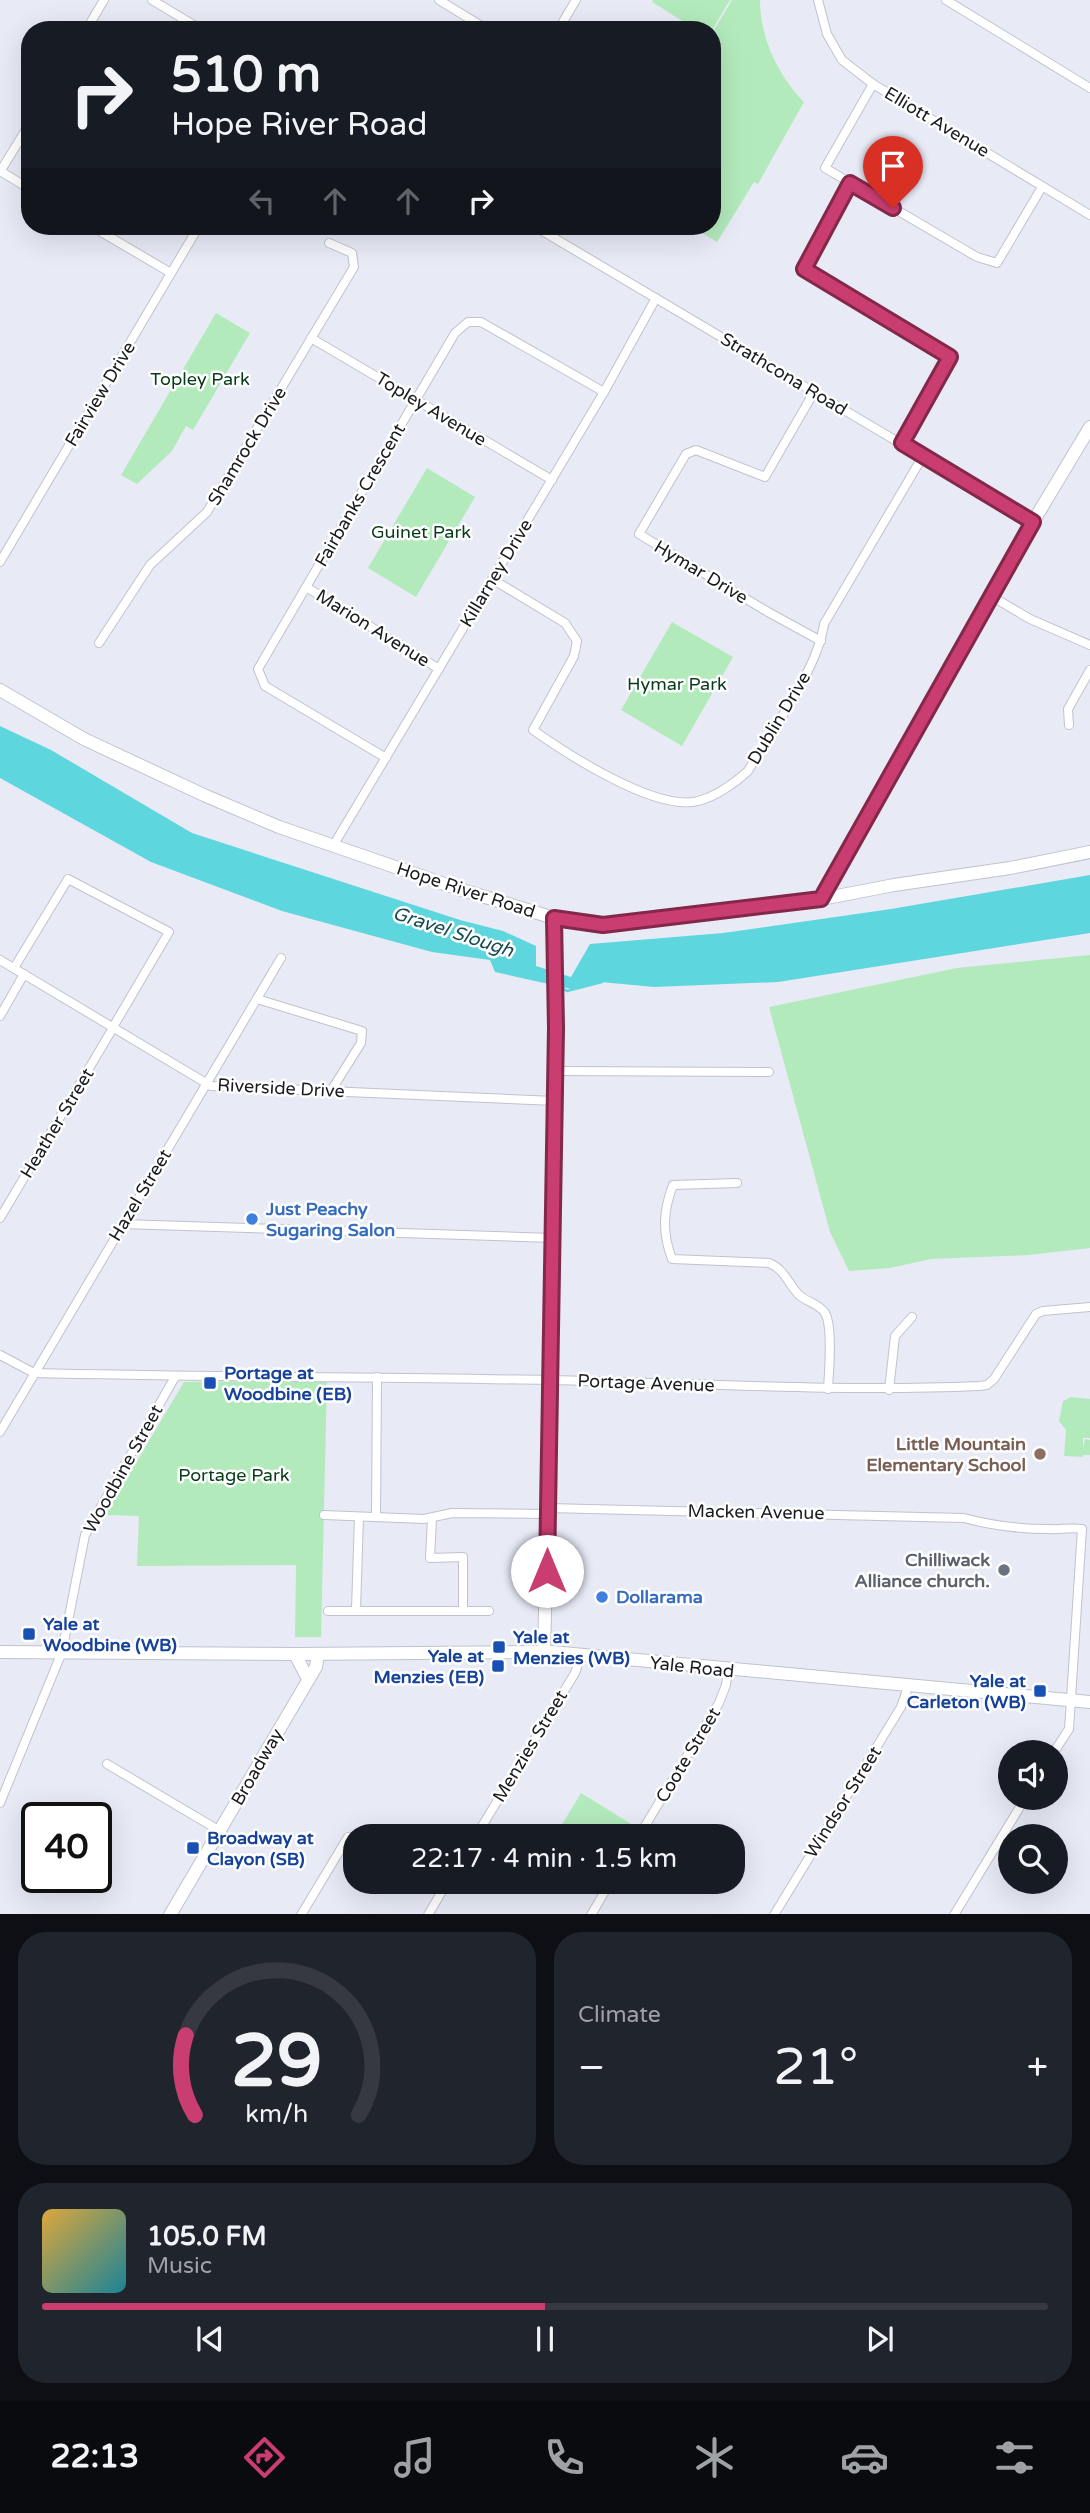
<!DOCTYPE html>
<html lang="en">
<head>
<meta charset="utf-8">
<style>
  body { margin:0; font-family:"Varela Round",sans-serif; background:#20242c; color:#f1f3f6; height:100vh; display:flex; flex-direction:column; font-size:26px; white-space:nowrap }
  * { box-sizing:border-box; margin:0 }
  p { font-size:23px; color:#9ea1a6 }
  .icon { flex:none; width:38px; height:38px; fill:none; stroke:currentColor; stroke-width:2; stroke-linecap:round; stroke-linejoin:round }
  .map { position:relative; height:1914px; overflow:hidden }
  .panel { display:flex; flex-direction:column; gap:18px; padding:18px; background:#0d0f14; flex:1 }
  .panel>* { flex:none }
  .hud { position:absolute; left:21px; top:21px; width:700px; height:214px; border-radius:28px; box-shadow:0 7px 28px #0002; background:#171b24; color:#f1f3f6; overflow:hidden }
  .controls { position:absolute; left:998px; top:1740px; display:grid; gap:14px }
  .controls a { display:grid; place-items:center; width:70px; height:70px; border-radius:50%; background:#171b24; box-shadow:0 7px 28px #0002; font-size:35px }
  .speed { position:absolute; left:21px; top:1802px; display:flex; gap:14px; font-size:35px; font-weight:700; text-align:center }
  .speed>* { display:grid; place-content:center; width:91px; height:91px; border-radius:50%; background:#171b24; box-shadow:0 7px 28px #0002; line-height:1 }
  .speed .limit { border:4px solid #111; border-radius:10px; background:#fff; color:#111 }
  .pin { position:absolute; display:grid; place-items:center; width:60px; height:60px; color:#fff; margin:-72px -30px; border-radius:50% 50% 50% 0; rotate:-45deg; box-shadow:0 0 7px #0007 }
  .pin .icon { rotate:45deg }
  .me { position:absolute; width:77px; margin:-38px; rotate:0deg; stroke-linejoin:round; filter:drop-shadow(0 0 5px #0008) }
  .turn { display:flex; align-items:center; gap:24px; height:147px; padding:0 35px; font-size:32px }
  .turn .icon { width:91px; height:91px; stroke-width:2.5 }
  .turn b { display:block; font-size:49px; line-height:60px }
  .lanes { display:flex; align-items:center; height:66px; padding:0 35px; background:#0003; justify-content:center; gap:35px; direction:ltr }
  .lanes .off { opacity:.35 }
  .big { font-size:52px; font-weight:600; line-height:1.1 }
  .panel .card { flex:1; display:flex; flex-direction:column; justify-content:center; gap:10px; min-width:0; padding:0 24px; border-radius:28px; background:#20242c }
  .panel .dial { align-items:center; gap:0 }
  .dial svg { height:182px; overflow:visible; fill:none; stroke:#363941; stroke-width:7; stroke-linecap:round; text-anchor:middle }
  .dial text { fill:#f1f3f6; stroke:none }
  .song { display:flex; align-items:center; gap:21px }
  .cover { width:84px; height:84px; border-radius:10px; background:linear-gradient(135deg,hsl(40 70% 55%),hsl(190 70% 35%)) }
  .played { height:7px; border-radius:4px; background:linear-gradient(90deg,#c93d70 50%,#363941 50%) }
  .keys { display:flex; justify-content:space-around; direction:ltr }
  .heat { display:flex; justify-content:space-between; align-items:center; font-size:38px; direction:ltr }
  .panel .tiles { flex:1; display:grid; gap:18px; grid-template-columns:1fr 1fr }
  .card:last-child { grid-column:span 2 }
  .trip { position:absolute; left:343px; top:1824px; width:402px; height:70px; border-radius:28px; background:#171b24; box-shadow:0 7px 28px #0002; font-weight:600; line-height:70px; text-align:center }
  .menu { display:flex; height:112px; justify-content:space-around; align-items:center; background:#090b0e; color:#9ea1a6 }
  .menu .icon { width:49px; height:49px }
  .menu .current { color:#c93d70 }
  .menu b { font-size:32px; color:#f1f3f6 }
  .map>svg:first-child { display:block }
  .green { fill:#b3eabc }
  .water { fill:#5ed6dd }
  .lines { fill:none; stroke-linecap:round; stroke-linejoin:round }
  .stream { stroke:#5ed6dd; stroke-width:2.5 }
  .street-casing { stroke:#c0c2cd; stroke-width:10 }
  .secondary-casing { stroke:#c0c2cd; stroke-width:14 }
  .street { stroke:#fff; stroke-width:8 }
  .secondary { stroke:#fff; stroke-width:12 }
  .route-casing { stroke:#832849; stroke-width:18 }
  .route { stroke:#c93d70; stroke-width:12 }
  .shop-dot { fill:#3f7fe0; stroke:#fff; stroke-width:2.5 }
  .transit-dot { fill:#1a4fb4; stroke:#fff; stroke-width:2.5 }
  .education-dot { fill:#8d6e63; stroke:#fff; stroke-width:2.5 }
  .worship-dot { fill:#6b7280; stroke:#fff; stroke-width:2.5 }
  .labels { text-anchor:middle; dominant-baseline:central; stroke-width:5; stroke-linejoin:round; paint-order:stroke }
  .street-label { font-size:18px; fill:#1a1b1f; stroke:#fff }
  .park-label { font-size:18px; fill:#073c18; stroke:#fff }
  .shop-label { font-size:18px; font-weight:bold; fill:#366cbe; stroke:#fff; text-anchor:start }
  .transit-label { font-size:18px; font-weight:bold; fill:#164399; stroke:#fff; text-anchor:start }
  .education-label { font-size:18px; font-weight:bold; fill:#785e54; stroke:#fff; text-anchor:end }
  .worship-label { font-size:18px; font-weight:bold; fill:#5b616d; stroke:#fff; text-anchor:end }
  .water-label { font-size:19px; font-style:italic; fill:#164c4f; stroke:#fff }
</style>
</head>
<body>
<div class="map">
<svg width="1090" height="1915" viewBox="0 0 1090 1915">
  <rect width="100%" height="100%" fill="#e8eaf6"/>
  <g class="green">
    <path d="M 653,0 L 730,0 L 712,30 L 697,30 L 652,2 Z"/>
    <path d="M 732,0 L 760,0 C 760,38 778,75 804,102 L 758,184 L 754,182 L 717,242 L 690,226 L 712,226 L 712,33 Z"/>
    <path d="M 216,313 L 250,333 L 193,430 L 186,426 L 172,451 L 137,484 L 121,475 Z"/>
    <path d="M 427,468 L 475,497 L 416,597 L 368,568 Z"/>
    <path d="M 672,622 L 733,657 L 682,746 L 621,710 Z"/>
    <path d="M 1090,955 L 1090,1248 L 1029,1255 L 931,1259 L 890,1268 L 849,1271 L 830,1232 L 769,1007 L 957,968 Z"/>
    <path d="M 327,1380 L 321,1637 L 295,1637 L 296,1565 L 137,1566 L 139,1516 L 105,1515 L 184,1382 Z"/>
    <path d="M 1071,1397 L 1090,1399 L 1090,1438 L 1083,1438 L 1083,1450 L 1085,1439 L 1090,1440 L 1090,1455 L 1083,1455 L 1083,1457 L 1064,1456 L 1066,1430 L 1059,1421 L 1063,1401 Z"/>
    <path d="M 581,1793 L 631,1824 L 624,1836 L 555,1836 Z"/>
  </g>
  <path class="water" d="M 0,726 L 51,750 L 192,833 L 460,920 L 503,931 L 536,946 L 536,966 L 571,977 L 590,944 L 723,933 L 891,909 L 1090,875 L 1090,933 L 778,982 L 654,987 L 601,982 L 571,989 L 495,972 L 490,960 L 432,952 L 282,911 L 151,862 L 0,778 Z"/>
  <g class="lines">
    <path class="stream" d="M 562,988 L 567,991 L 602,982"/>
    <defs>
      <g id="street">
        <path d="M 152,0 L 202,30"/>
        <path d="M 439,0 L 488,30"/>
        <path d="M 818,0 L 827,34 L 842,60 L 873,84 L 1090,215"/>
        <path d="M 946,0 L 1090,88"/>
        <path d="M 86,30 L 104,0"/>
        <path d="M 558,30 L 576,0"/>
        <path d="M 873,84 L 825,168 L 977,257 L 997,263 L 1042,187"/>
        <path d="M 0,171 L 30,189"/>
        <path d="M 0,172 L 30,123"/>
        <path d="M 851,183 L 804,269 L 950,357 L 902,444"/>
        <path d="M 91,226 L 171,273"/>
        <path d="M 534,226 L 1033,522"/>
        <path d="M 311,338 L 552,480"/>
        <path d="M 814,392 L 765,477 L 696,450 L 686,454 L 639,534 L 768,612 L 821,641"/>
        <path d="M 0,562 L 199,226"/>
        <path d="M 492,579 L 565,623 L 577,641 L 574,656 L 533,730 C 567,754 656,812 698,801 C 715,797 735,783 748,771 C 773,728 817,671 824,624 L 923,456"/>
        <path d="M 306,587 L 439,669"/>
        <path d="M 991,596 L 1030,619 L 1090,645"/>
        <path d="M 99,643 L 150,565 L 207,512 L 354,267 L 352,253 L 329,243"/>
        <path d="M 1069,725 L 1068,709 L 1090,670"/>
        <path d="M 386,758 L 265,686 L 258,669 L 455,333 L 468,322 L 481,322 L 604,392"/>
        <path d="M 333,846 L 604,392 L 656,298"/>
        <path d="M 0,960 L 211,1086 L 555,1101"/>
        <path d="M 14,968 L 68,879 L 169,932 L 113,1027"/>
        <path d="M 257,999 L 362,1031 L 361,1043 L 331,1091"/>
        <path d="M 0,1016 L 24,974"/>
        <path d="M 555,1071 L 769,1072"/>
        <path d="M 737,1183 L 673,1185 C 663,1211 662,1233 672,1259 L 769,1263 C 784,1269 788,1283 798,1294 C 805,1302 819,1303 825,1313 C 833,1326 829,1372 828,1389"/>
        <path d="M 0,1218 L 113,1028"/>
        <path d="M 122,1224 L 553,1238"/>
        <path d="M 0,1355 L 34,1373 C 206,1377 377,1377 549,1380 C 692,1383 835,1392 979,1386 L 987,1385 L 994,1379 L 1036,1314 L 1043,1311 L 1090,1307"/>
        <path d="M 889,1390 L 895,1336 L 912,1317"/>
        <path d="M 0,1432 L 281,958"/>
        <path d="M 548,1508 L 964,1518 C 990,1525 1021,1529 1049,1529 C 1061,1530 1069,1527 1082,1529 L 1069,1729 L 1054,1752"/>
        <path d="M 324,1515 L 424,1519 L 452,1513 L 547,1514"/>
        <path d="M 376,1517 L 377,1377"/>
        <path d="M 432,1519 L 430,1558 L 463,1557 L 463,1611"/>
        <path d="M 356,1610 L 359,1517"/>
        <path d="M 328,1611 L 489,1611"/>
        <path d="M 107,1764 L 220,1831"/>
        <path d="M 0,1803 L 62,1652 L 85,1535 L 175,1377"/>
        <path d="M 476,1836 L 575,1673 L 581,1655"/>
        <path d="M 639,1836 L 719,1703 L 726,1685 L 728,1670"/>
        <path d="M 301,1915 L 348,1837"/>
        <path d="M 428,1915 L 448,1881"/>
        <path d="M 591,1915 L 611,1881"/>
        <path d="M 774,1915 L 901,1707 L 908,1687"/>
        <path d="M 954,1915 L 1026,1797"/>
      </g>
      <g id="secondary">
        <path d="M 0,690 L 84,739 L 206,796 L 279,827 L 459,889 L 554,918 L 603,925 L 806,902 L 894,885 L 1010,868 L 1090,852"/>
        <path d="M 821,899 L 1033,522 L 1090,427"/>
        <path d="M 0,1652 L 295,1654 L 552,1652 L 1090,1702"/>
        <path d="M 544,1652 L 551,1380 L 556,1006 L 554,918"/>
        <path d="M 295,1654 L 308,1679"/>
        <path d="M 170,1915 L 316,1667 L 318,1654"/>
      </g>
    </defs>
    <use href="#street" class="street-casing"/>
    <use href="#secondary" class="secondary-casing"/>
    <use href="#street" class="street"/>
    <use href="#secondary" class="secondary"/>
  </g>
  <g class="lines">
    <defs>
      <path id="route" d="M 547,1571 L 556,1028 L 554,918 L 603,925 L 821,899 L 1033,522 L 902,443 L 950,357 L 804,269 L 850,183 L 893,208"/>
    </defs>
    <use href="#route" class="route-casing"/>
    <use href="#route" class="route"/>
  </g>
  <g class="shop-dot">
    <circle cx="252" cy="1219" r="7"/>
    <circle cx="602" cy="1597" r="7"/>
  </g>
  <g class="transit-dot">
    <rect x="203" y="1376" width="14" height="14" rx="3.5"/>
    <rect x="22" y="1627" width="14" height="14" rx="3.5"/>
    <rect x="492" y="1640" width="14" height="14" rx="3.5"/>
    <rect x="491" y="1659" width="14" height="14" rx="3.5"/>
    <rect x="1033" y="1684" width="14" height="14" rx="3.5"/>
    <rect x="186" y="1841" width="14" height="14" rx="3.5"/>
  </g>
  <circle class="education-dot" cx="1040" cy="1454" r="7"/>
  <circle class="worship-dot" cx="1004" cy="1570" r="7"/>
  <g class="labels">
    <g class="street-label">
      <text transform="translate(937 122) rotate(31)">Elliott Avenue</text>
      <text transform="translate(784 374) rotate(31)">Strathcona Road</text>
      <text transform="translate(100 394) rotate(-59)">Fairview Drive</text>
      <text transform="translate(431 409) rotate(31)">Topley Avenue</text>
      <text transform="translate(247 446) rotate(-59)">Shamrock Drive</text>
      <text transform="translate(360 495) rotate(-60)">Fairbanks Crescent</text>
      <text transform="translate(701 572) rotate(31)">Hymar Drive</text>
      <text transform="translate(496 573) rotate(-59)">Killarney Drive</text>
      <text transform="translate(373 628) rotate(32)">Marion Avenue</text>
      <text transform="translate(779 718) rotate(-59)">Dublin Drive</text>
      <text transform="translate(466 890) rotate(18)">Hope River Road</text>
      <text transform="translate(281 1088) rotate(3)">Riverside Drive</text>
      <text transform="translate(57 1123) rotate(-59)">Heather Street</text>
      <text transform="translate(140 1195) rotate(-59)">Hazel Street</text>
      <text transform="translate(646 1383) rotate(2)">Portage Avenue</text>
      <text transform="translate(123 1469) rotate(-61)">Woodbine Street</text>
      <text transform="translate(756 1512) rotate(1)">Macken Avenue</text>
      <text transform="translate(692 1667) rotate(6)">Yale Road</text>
      <text transform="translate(530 1746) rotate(-59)">Menzies Street</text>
      <text transform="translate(688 1755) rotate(-59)">Coote Street</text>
      <text transform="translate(257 1767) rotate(-60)">Broadway</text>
      <text transform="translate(843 1802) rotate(-58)">Windsor Street</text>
    </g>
    <g class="park-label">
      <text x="200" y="379">Topley Park</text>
      <text x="421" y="532">Guinet Park</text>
      <text x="677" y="684">Hymar Park</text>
      <text x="234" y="1475">Portage Park</text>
    </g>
    <g class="shop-label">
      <text x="266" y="1209">Just Peachy<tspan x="266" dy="21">Sugaring Salon</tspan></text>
      <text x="616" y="1597">Dollarama</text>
    </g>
    <g class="transit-label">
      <text x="224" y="1373">Portage at<tspan x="224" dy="21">Woodbine (EB)</tspan></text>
      <text x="43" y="1624">Yale at<tspan x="43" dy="21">Woodbine (WB)</tspan></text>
      <text x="513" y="1637">Yale at<tspan x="513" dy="21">Menzies (WB)</tspan></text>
      <text x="484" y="1656" text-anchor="end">Yale at<tspan x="484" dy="21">Menzies (EB)</tspan></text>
      <text x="1026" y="1681" text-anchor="end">Yale at<tspan x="1026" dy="21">Carleton (WB)</tspan></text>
      <text x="207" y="1838">Broadway at<tspan x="207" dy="21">Clayon (SB)</tspan></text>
    </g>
    <g class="education-label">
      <text x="1026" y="1444">Little Mountain<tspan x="1026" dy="21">Elementary School</tspan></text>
    </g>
    <g class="worship-label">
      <text x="990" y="1560">Chilliwack<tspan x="990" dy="21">Alliance church.</tspan></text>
    </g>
    <g class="water-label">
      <text transform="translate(453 932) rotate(18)">Gravel Slough</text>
    </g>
  </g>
</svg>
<div class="controls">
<a><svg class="icon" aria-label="sound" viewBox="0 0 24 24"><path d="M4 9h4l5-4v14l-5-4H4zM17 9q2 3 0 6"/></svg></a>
<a><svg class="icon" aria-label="search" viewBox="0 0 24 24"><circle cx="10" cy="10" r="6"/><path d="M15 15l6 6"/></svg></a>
</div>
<div class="speed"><div class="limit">40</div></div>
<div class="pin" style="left:893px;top:208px;background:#d93025"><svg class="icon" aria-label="arrive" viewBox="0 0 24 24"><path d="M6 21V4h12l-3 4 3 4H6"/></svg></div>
<svg class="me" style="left:547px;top:1571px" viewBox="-20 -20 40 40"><circle r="19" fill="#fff"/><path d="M0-13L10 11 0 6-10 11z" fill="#c93d70"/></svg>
<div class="trip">22:17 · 4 min · 1.5 km</div>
<div class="hud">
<div class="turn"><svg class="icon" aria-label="right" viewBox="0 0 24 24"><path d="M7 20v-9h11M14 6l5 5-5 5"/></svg><div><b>510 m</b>Hope River Road</div></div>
<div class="lanes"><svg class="icon off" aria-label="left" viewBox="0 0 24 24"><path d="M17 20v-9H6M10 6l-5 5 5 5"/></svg><svg class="icon off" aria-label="ahead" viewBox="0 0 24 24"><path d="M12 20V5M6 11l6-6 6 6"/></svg><svg class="icon off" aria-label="ahead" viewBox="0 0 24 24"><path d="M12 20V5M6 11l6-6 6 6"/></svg><svg class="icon" aria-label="right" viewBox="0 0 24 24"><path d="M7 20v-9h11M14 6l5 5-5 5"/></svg></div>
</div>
</div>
<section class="panel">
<div class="tiles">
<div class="card dial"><svg viewBox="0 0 100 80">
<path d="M14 69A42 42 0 1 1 86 69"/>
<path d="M14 69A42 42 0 0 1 10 34" stroke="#c93d70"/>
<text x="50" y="56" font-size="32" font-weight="700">29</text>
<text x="50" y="72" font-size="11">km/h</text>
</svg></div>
<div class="card"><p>Climate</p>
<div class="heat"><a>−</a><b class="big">21°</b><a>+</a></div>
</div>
<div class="card">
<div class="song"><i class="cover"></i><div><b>105.0 FM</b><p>Music</p></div></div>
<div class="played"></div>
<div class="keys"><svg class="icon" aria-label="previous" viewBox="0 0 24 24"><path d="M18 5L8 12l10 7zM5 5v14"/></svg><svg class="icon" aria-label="pause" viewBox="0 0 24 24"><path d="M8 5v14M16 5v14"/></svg><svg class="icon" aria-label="next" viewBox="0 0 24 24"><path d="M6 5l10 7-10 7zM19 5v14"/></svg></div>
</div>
</div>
</section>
<nav class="menu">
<b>22:13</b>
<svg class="icon current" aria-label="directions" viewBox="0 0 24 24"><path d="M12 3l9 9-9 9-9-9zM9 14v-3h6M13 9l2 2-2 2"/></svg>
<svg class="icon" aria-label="music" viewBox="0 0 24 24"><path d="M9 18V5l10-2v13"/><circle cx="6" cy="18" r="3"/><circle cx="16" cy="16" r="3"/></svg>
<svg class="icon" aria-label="phone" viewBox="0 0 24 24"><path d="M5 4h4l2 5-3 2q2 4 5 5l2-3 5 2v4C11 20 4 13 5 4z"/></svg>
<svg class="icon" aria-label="climate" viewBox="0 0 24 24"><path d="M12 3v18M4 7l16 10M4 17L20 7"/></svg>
<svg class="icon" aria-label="car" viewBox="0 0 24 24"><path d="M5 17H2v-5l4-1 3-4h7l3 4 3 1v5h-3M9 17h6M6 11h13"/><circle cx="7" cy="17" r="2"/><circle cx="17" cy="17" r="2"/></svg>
<svg class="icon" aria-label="filters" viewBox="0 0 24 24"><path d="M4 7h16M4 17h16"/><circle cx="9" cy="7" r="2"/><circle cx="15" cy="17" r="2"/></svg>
</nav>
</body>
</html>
